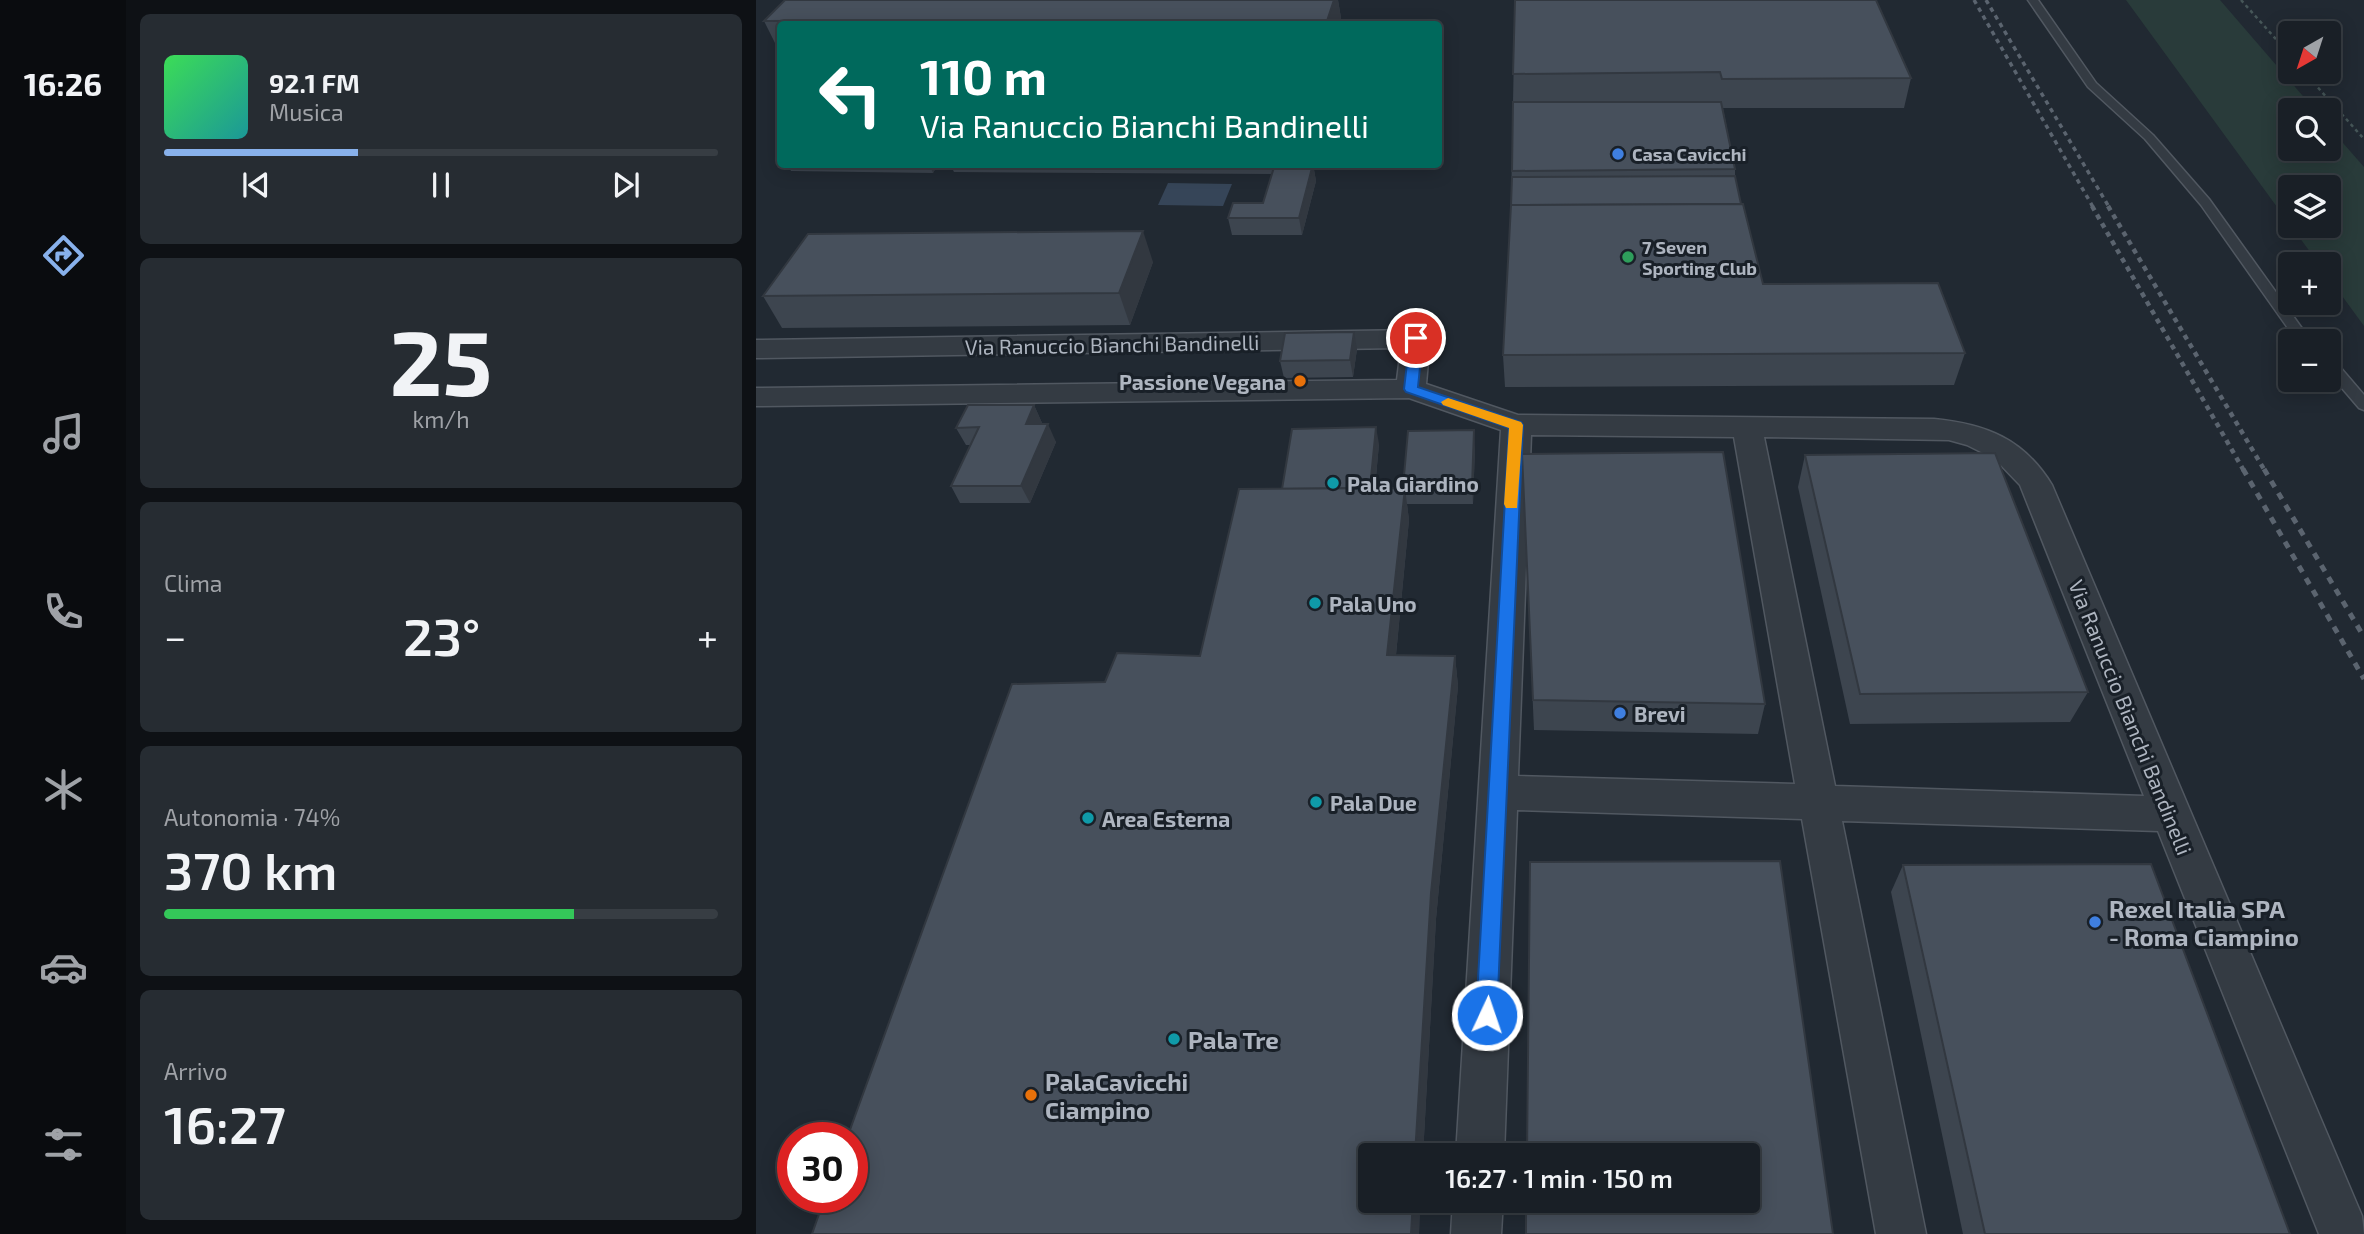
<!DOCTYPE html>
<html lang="it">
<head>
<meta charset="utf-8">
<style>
  body { margin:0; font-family:"Exo 2",sans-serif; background:#262c32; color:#f1f3f6; height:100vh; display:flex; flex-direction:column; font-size:26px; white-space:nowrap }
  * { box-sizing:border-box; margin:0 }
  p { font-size:23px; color:#9fa2a7 }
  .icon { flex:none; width:38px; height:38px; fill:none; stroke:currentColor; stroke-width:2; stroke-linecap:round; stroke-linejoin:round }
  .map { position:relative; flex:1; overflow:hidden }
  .side { display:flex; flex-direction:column; gap:14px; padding:14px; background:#0e1115; width:630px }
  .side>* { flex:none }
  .banner { position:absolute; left:21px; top:21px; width:665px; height:147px; border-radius:7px; box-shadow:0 4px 18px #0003,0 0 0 2px #373d43; background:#00695c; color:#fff; overflow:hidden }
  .needle { width:46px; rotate:219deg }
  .fabs { position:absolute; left:1522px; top:21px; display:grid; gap:14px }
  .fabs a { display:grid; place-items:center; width:63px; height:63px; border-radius:7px; background:#191f26; box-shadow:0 4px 18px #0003,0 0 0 2px #373d43; font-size:35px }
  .speed { position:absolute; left:21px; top:1122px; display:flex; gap:14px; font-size:35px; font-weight:700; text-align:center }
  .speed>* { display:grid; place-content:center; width:91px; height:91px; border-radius:50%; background:#191f26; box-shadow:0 4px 18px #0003,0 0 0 2px #373d43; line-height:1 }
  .speed .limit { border:10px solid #d22; background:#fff; color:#111 }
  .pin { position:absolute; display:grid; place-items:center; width:60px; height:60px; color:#fff; margin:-30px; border:4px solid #fff; border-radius:50%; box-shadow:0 2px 7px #0007 }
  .me { position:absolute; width:77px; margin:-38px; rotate:3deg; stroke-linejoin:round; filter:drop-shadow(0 0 5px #0008) }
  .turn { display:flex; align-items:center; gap:24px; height:147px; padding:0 28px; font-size:32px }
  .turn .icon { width:91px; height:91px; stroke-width:2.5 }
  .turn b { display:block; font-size:49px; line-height:60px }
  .big { font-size:52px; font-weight:600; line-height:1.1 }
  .side .widget { flex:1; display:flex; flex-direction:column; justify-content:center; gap:10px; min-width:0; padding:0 24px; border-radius:10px; background:#262c32 }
  .side .dial { align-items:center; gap:0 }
  .dial b { font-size:91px; line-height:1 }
  .song { display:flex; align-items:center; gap:21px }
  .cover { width:84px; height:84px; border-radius:10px; background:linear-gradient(135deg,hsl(130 70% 55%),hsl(180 70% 35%)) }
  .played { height:7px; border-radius:4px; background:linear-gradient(90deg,#88b1eb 35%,#373d43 35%) }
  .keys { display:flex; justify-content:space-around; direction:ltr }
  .heat { display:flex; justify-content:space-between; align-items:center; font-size:38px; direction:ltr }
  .charge { height:10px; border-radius:5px; background:linear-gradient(90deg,#34c759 74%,#373d43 0) }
  .trip { position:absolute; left:602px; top:1143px; width:402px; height:70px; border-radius:7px; background:#191f26; box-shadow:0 4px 18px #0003,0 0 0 2px #373d43; font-weight:600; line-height:70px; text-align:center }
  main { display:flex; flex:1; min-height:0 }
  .tab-bar { display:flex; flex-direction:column; width:126px; justify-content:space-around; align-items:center; background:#0a0c0f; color:#9fa2a7 }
  .tab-bar .icon { width:49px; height:49px }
  .tab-bar .selected { color:#88b1eb }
  .tab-bar b { font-size:32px; color:#f1f3f6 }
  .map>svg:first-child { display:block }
  .green { fill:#293b3a }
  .water { fill:#364558 }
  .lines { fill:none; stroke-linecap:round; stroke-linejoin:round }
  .lane-casing { stroke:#515861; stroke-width:3 }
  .street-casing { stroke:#515861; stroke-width:3 }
  .path { stroke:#465658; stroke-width:2.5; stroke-dasharray:3.5 3.5; stroke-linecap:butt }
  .lane { fill:#343b43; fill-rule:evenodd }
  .street { fill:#343b43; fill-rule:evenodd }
  .rail-far2 { stroke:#5b646f; stroke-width:3.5; stroke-dasharray:4.5 4.5; stroke-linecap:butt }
  .rail-far1 { stroke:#5b646f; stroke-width:4.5; stroke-dasharray:5 5; stroke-linecap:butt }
  .rail { stroke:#5b646f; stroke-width:5; stroke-dasharray:7 7; stroke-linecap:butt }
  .wall { fill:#3d454f }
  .shaded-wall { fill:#323840 }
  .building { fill:#47505c; stroke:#323840; stroke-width:2 }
  .route { fill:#1a73e8; stroke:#114b97; stroke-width:2 }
  .slow { fill:#f59e0b }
  .shop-dot { fill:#3f7fe0; stroke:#192028; stroke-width:2.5 }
  .leisure-dot { fill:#2e9e5b; stroke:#192028; stroke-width:2.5 }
  .food-dot { fill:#e8710a; stroke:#192028; stroke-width:2.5 }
  .culture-dot { fill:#0f9aa8; stroke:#192028; stroke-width:2.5 }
  .labels { text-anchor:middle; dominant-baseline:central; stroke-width:6; stroke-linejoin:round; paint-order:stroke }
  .far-poi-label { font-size:18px; font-weight:bold; fill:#aeb5c0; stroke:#192028; text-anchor:start }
  .street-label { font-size:21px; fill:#aeb5c0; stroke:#192028 }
  .poi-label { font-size:21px; font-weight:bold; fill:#aeb5c0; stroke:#192028; text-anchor:start }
  .near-poi-label { font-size:24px; font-weight:bold; fill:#aeb5c0; stroke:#192028; text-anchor:start }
</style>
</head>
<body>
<main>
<nav class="tab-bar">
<b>16:26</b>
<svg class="icon selected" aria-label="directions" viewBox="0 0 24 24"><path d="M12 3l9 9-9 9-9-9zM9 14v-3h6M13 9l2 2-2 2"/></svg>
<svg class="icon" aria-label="music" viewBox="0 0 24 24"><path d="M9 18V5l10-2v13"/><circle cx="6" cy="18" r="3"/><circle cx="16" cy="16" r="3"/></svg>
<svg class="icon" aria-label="phone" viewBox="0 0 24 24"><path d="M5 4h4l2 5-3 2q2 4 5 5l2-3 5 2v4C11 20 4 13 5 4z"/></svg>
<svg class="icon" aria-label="climate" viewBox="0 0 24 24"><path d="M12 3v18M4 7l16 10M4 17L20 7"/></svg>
<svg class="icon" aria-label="car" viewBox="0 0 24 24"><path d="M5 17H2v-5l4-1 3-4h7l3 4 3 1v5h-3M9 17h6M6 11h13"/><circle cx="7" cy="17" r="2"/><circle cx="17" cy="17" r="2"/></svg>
<svg class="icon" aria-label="filters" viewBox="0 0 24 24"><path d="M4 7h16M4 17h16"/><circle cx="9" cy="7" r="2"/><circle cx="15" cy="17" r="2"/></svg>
</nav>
<section class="side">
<div class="widget">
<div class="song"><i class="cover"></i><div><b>92.1 FM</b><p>Musica</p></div></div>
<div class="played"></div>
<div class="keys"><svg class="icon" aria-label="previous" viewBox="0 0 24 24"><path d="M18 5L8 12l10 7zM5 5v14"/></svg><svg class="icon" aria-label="pause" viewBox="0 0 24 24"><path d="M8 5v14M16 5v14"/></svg><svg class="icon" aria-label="next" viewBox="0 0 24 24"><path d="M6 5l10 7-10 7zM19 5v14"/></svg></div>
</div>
<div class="widget dial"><b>25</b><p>km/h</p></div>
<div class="widget"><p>Clima</p>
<div class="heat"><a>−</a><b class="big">23°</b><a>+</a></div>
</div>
<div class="widget"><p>Autonomia · 74%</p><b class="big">370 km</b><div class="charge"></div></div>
<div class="widget"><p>Arrivo</p><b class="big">16:27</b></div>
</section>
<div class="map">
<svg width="1608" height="1234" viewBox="0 0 1608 1234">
  <rect width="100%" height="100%" fill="#212932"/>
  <path class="green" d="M 1370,0 L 1464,0 L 1559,110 L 1535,110 L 1535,149 L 1573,149 L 1573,127 L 1608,167 L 1608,326 L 1573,278 L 1573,264 L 1563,264 L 1535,226 L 1573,226 L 1573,187 L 1535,187 L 1535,226 Z"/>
  <path class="water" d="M 412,183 L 476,184 L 467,206 L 402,205 Z"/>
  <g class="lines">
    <defs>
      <g id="lane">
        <path d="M 1272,0 L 1282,0 L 1340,83 L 1397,135 L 1453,199 L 1555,341 L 1541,341 L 1445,205 L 1389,139 L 1332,87 Z"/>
        <path d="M 1573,359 L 1578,360 L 1608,395 L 1608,410 L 1603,408 L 1573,373 Z"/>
      </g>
      <g id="street">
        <path d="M 660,330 L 670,333 L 674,339 L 670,384 L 762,415 L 1178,419 C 1230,424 1268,439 1296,485 L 1606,1216 L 1608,1234 L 1563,1234 L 1402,831 L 1086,821 L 1170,1234 L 1120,1234 L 1046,819 L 761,810 L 748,1155 L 700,1155 L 745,430 L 653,398 L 0,406 L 0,388 L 641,380 L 645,348 L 0,358 L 0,340 ZM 775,435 L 978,437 L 1039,784 L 762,776 ZM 1008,437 L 1193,440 L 1211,445 L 1239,459 L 1264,485 L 1388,796 L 1079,786 Z"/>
        <path d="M 697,1200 L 747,1200 L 745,1234 L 695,1234 Z"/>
      </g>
    </defs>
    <use href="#lane" class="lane-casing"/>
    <use href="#street" class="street-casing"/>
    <g class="path">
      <path d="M 1485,0 L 1535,56"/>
      <path d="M 1548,72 L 1608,139"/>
    </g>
    <use href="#lane" class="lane"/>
    <use href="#street" class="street"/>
    <g class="rail-far2">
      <path d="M 1218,0 L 1337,207"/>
      <path d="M 1230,0 L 1353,207"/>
    </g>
    <g class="rail-far1">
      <path d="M 1336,206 L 1488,471"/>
      <path d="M 1352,206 L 1509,471"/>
    </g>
    <g class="rail">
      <path d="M 1487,469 L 1608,679"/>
      <path d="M 1508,469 L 1608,637"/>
    </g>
  </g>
  <g class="wall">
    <path d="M 29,0 L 582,0 L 585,18 L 583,24 L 24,24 L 24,49 L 22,49 L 8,21 Z"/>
    <path d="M 759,0 L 1155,78 L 1148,108 L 967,108 L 979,169 L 979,176 L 985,204 L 1007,284 L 1209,353 L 1198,385 L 749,387 L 747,355 L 755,205 Z"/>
    <path d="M 32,164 L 182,164 L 177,173 L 35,171 Z"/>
    <path d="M 194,164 L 557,164 L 560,181 L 546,235 L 476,235 L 472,218 L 507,203 L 516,174 L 198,172 Z"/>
    <path d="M 397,262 L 374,325 L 26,328 L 7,296 Z"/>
    <path d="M 601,349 L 597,377 L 528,378 L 524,361 Z"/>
    <path d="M 278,405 L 286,423 L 285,424 L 300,442 L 274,503 L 204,503 L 195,486 L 215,445 L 210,445 L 200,428 Z"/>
    <path d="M 623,444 L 619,488 L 647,488 L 719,447 L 717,504 L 651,504 L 653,520 L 640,655 L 699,656 L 702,686 L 680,919 L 667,1155 L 614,1155 L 664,1200 L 663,1234 L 56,1234 L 349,682 L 444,656 L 526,489 Z"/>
    <path d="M 766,454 L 1009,704 L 1002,734 L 778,730 Z"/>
    <path d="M 1049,455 L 1332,692 L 1314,722 L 1094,724 L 1042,487 Z"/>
    <path d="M 1147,865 L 1534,1234 L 1207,1234 L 1135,892 Z"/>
  </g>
  <g class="shaded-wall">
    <path d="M 578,0 L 582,0 L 585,18 L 583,24 L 570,24 Z"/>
    <path d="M 173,164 L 182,164 L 177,173 Z"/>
    <path d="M 557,164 L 560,181 L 546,235 L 543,218 Z"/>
    <path d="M 387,231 L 397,262 L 374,325 L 363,293 Z"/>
    <path d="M 598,332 L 601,349 L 597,377 L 594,360 Z"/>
    <path d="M 278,405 L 286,423 L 278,442 L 270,424 Z"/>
    <path d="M 292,424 L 300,442 L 274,503 L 265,486 Z"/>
    <path d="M 620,427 L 623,444 L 616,520 L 613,502 Z"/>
    <path d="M 718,430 L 719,447 L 717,504 L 716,486 Z"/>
    <path d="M 649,488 L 653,520 L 637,685 L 631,655 Z"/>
    <path d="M 699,656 L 702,686 L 680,919 L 667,1155 L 659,1155 L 675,893 Z"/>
    <path d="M 657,1200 L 664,1200 L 663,1234 L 655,1234 Z"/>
  </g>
  <g class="building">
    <path d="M 29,0 L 578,0 L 570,24 L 264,24 L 266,20 L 8,21 Z"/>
    <path d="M 759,0 L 1120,0 L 1155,78 L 966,79 L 964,72 L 757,74 Z"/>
    <path d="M 757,102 L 965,102 L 979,169 L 756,171 Z"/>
    <path d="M 519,164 L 557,164 L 543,218 L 472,218 L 477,203 L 507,203 Z"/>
    <path d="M 979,176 L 985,204 L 755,205 L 756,177 Z"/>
    <path d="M 987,204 L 1007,284 L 1182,283 L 1209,353 L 747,355 L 755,205 Z"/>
    <path d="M 387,231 L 363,293 L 7,296 L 52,234 Z"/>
    <path d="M 598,332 L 594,360 L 524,361 L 529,333 Z"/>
    <path d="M 212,405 L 278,405 L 270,424 L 292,424 L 265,486 L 195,486 L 223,427 L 200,428 Z"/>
    <path d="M 620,427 L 614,488 L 526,489 L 536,429 Z"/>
    <path d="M 718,430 L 716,486 L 647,487 L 652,431 Z"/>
    <path d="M 967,452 L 1009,704 L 777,700 L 766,454 Z"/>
    <path d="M 1239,453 L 1332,692 L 1104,694 L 1049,455 Z"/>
    <path d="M 649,488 L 631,655 L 699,656 L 675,893 L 659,1155 L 614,1155 L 614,1200 L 657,1200 L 655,1234 L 56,1234 L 69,1197 L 96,1197 L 96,1138 L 91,1138 L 256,684 L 349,682 L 361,653 L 444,656 L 483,489 Z"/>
    <path d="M 1024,861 L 1077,1234 L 770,1234 L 770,1200 L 992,1200 L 992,1155 L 771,1155 L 774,862 Z"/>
    <path d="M 1395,864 L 1534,1234 L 1229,1234 L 1147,865 Z"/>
  </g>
  <path class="route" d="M 660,335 L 667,338 L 662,387 L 765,422 L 767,425 L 741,1015 L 738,1023 L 731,1026 L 723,1023 L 720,1015 L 753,428 L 650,392 L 648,389 L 654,338 Z"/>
  <path class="slow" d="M 692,398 L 765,422 L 767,425 L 761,508 L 750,508 L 748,504 L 753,428 L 687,405 L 685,402 Z"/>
  <g class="shop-dot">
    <circle cx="862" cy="154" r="7"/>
    <circle cx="864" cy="713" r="7"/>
    <circle cx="1339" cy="922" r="7"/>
  </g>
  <circle class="leisure-dot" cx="872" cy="257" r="7"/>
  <g class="food-dot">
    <circle cx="544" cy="381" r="7"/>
    <circle cx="275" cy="1095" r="7"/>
  </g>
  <g class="culture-dot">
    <circle cx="577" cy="483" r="7"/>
    <circle cx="559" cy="603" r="7"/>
    <circle cx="560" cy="802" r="7"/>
    <circle cx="332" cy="818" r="7"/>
    <circle cx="418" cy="1039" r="7"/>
  </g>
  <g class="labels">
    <g class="far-poi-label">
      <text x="876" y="154">Casa Cavicchi</text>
      <text x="886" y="247">7 Seven<tspan x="886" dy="21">Sporting Club</tspan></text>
    </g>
    <g class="street-label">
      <text transform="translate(356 344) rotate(-1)">Via Ranuccio Bianchi Bandinelli</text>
      <text transform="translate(1375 717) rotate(68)">Via Ranuccio Bianchi Bandinelli</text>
    </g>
    <g class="poi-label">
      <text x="530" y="381" text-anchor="end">Passione Vegana</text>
      <text x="591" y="483">Pala Giardino</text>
      <text x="573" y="603">Pala Uno</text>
      <text x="878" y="713">Brevi</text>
      <text x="574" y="802">Pala Due</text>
      <text x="346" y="818">Area Esterna</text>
    </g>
    <g class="near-poi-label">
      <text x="1353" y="908">Rexel Italia SPA<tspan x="1353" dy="28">- Roma Ciampino</tspan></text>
      <text x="432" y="1039">Pala Tre</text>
      <text x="289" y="1081">PalaCavicchi<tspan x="289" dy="28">Ciampino</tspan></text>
    </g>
  </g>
</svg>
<div class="fabs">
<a><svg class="needle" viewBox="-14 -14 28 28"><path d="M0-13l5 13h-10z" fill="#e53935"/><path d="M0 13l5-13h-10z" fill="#9fa2a7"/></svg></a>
<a><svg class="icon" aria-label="search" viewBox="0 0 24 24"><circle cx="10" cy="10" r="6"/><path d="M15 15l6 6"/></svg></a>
<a><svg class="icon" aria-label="layers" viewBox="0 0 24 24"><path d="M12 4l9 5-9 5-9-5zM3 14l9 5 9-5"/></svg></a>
<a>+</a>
<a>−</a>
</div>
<div class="speed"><div class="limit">30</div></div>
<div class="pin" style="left:660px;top:338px;background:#d93025"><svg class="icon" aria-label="arrive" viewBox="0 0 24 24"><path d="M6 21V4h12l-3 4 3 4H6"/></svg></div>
<svg class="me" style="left:731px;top:1015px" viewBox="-20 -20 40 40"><circle r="17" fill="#1a73e8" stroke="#fff" stroke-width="3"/><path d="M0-11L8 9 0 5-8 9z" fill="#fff"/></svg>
<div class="trip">16:27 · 1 min · 150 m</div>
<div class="banner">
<div class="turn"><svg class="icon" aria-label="left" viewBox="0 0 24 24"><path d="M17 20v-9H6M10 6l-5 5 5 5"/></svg><div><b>110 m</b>Via Ranuccio Bianchi Bandinelli</div></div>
</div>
</div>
</main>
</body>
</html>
